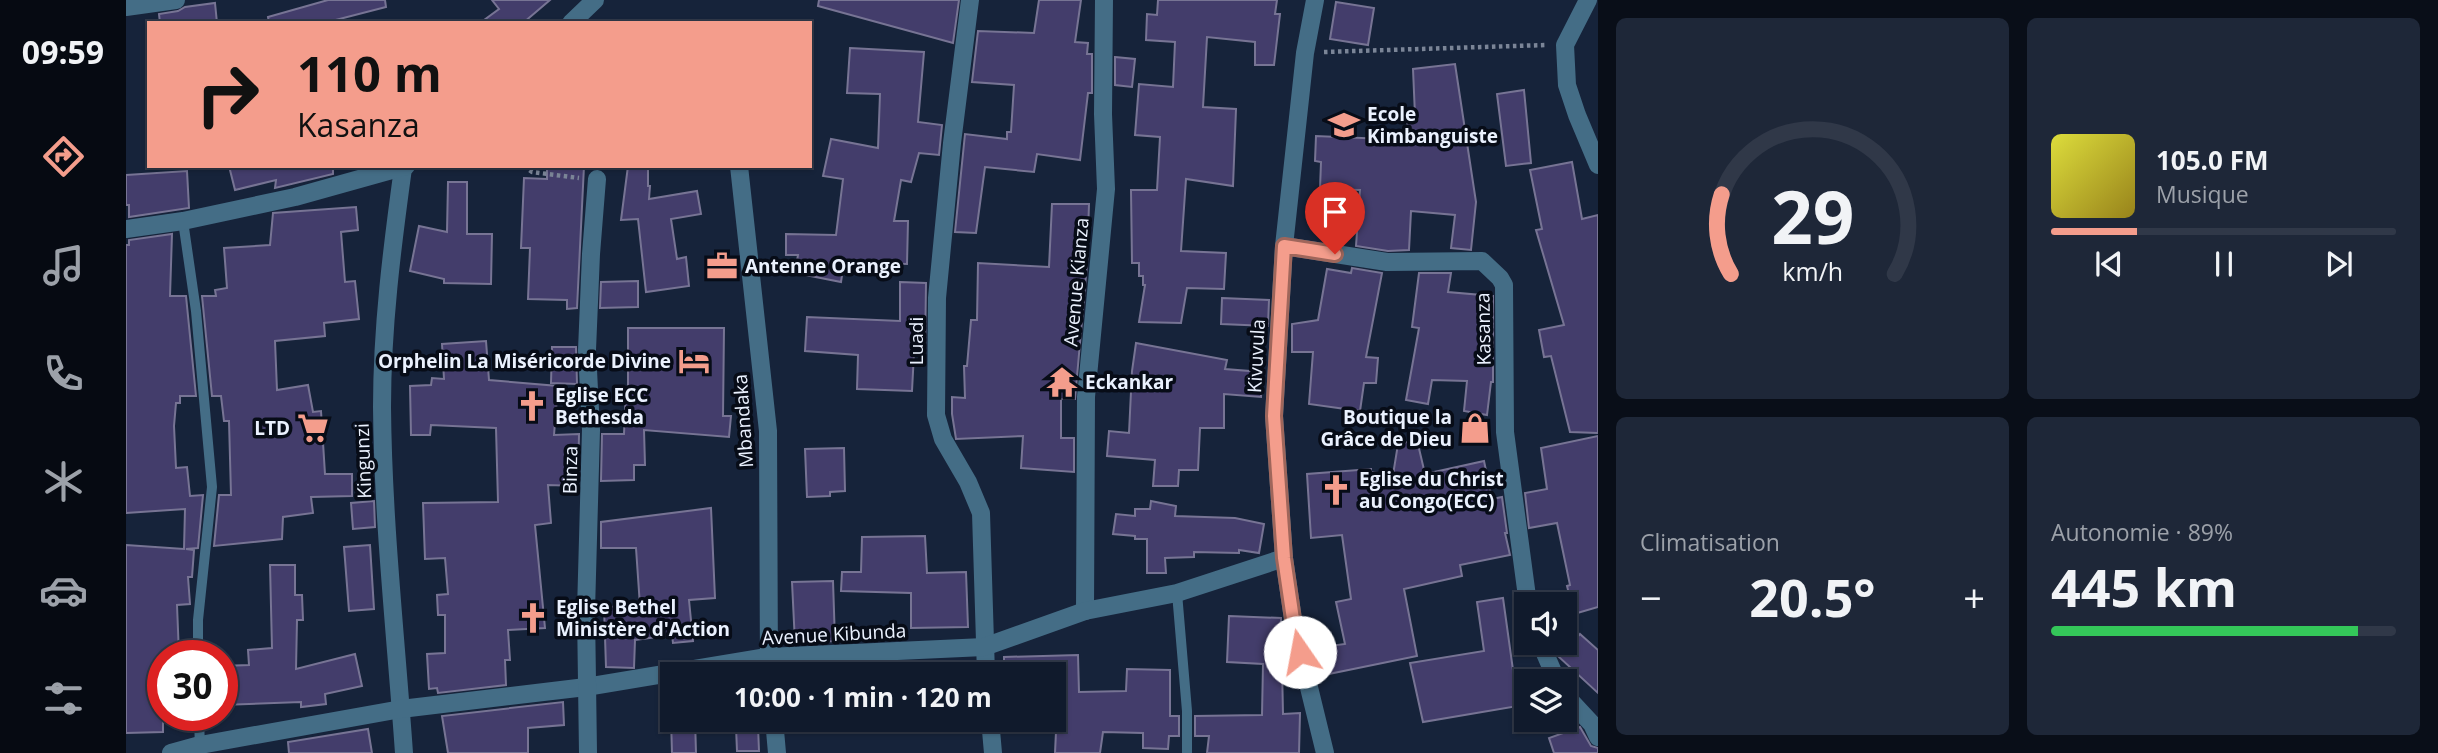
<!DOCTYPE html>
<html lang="fr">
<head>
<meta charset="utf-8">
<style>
  body { margin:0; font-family:"Open Sans",sans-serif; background:#1e2738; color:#f1f3f6; height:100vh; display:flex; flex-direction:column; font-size:26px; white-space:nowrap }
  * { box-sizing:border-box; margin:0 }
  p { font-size:23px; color:#9ca1a9 }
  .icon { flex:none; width:38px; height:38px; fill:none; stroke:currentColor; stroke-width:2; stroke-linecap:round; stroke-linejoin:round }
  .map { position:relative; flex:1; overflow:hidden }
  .sheet { display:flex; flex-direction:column; gap:18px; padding:18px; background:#090e18; width:840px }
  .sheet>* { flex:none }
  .hud { position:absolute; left:21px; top:21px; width:665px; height:147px; border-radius:0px; box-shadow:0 2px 5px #0004,0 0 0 2px #303848; background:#f49d8c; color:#111; overflow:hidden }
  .fabs { position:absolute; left:1388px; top:592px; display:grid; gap:14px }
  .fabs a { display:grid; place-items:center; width:63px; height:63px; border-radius:0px; background:#101a2c; box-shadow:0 2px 5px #0004,0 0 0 2px #303848; font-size:35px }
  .speed { position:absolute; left:21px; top:640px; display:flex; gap:14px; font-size:35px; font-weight:700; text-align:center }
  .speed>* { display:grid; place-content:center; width:91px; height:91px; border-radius:50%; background:#101a2c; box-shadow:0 2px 5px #0004,0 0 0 2px #303848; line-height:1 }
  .speed .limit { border:10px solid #d22; background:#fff; color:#111 }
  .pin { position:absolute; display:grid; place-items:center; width:60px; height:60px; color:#fff; margin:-72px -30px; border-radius:50% 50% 50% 0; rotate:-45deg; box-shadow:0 0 7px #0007 }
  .pin .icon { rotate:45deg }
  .me { position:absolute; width:77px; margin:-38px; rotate:348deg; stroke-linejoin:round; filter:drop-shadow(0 0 5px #0008) }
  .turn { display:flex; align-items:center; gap:24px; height:147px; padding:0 35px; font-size:32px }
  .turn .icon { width:91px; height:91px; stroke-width:2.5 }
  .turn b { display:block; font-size:49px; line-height:60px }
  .big { font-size:52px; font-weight:700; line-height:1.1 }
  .sheet .widget { flex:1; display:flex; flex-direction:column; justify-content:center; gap:10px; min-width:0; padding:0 24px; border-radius:10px; background:#1e2738 }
  .sheet .dial { align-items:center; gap:0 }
  .dial svg { height:182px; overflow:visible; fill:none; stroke:#303848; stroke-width:7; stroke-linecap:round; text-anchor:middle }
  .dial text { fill:#f1f3f6; stroke:none }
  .song { display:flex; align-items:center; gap:21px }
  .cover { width:84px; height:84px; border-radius:10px; background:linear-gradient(135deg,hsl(60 70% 55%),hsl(50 70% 35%)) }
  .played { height:7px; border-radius:4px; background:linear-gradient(90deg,#f49d8c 25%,#303848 25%) }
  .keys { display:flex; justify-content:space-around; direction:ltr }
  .heat { display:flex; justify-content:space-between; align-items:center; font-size:38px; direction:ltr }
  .charge { height:10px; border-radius:5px; background:linear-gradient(90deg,#34c759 89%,#303848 0) }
  .sheet .tiles { flex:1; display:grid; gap:18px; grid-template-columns:repeat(2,1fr) }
  .trip { position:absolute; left:534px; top:662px; width:406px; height:70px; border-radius:0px; background:#101a2c; box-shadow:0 2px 5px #0004,0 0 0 2px #303848; font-weight:700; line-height:70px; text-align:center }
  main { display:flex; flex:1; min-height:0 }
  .tab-bar { display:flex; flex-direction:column; width:126px; justify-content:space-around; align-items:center; background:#060a12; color:#9ca1a9 }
  .tab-bar .icon { width:49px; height:49px }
  .tab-bar .current { color:#f49d8c }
  .tab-bar b { font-size:32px; color:#f1f3f6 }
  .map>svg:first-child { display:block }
  .building { fill:#433d6b; stroke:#777494; stroke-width:2 }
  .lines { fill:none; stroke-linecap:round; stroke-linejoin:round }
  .path { stroke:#7b8597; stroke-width:4.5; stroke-dasharray:3.5 3.5; stroke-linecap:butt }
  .service { stroke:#446d86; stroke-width:10 }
  .minor { stroke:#446d86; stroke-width:18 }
  .route-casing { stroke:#9f665b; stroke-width:18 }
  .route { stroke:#f49d8c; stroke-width:12 }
  .labels { text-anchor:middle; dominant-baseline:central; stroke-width:7; stroke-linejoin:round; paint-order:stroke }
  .poi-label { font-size:19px; font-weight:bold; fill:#eaf1fe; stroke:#070c17; text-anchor:start }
  .street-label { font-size:19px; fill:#eaf1fe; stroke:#070c17 }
</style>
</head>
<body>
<main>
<nav class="tab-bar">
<b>09:59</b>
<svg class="icon current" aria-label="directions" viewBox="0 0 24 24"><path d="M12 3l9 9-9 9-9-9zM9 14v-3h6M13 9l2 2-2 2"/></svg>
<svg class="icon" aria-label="music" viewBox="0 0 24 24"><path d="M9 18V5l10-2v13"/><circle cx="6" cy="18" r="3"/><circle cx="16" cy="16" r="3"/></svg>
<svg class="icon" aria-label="phone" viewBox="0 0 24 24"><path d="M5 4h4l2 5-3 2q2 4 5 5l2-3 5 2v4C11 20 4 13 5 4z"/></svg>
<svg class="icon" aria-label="climate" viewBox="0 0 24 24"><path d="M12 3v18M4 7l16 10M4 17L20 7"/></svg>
<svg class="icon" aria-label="car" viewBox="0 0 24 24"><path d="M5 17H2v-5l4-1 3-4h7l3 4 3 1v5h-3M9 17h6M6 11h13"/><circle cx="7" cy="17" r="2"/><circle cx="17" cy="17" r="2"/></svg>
<svg class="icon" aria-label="filters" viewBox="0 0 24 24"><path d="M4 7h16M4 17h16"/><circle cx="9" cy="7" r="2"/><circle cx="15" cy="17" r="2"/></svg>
</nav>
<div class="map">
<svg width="1472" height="753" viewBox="0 0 1472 753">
  <rect width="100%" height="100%" fill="#16233a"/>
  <g class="building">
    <path d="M 202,0 L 259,0 L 260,7 L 198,23 L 143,23 L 142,17 Z"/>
    <path d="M 366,0 L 424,0 L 397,23 L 354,23 L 373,9 Z"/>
    <path d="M 693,0 L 833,0 L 827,43 L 692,6 Z"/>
    <path d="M 913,0 L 955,0 L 949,42 L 962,43 L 961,54 L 966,54 L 966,93 L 962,93 L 954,160 L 911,154 L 908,172 L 859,167 L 850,233 L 829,232 L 839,134 L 881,139 L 881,132 L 885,132 L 888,85 L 846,82 L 852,31 L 908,33 Z"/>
    <path d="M 1032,0 L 1151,0 L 1149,14 L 1154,14 L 1148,65 L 1129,65 L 1129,42 L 1081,37 L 1077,107 L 1110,109 L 1107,186 L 1060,179 L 1055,251 L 1100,253 L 1098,289 L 1061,288 L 1055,323 L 1013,322 L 1019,285 L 1017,285 L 1017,276 L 1013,276 L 1013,263 L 1006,263 L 1005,190 L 1031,190 L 1034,137 L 1009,135 L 1013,84 L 1047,87 L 1049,42 L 1020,40 L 1021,14 L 1031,15 Z"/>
    <path d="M 1210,2 L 1248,8 L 1242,45 L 1204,39 Z"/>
    <path d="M 89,3 L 91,23 L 34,23 L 33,14 L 52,11 L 59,7 Z"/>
    <path d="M 724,48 L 798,52 L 792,122 L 816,125 L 813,155 L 793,153 L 785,182 L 775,180 L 768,221 L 782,221 L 781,264 L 718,262 L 715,282 L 669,273 L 672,255 L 660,255 L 660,234 L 710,235 L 717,179 L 697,176 L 705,139 L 752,148 L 754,94 L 721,93 Z"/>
    <path d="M 989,57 L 1009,59 L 1006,87 L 989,85 Z"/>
    <path d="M 1329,64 L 1350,202 L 1345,250 L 1325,248 L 1329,215 L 1285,211 L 1283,250 L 1262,251 L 1230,246 L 1234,190 L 1194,189 L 1195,162 L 1189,161 L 1190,136 L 1282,140 L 1281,116 L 1289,115 L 1287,69 Z"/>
    <path d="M 1398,90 L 1405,163 L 1380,166 L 1371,94 Z"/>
    <path d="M 1446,162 L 1456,219 L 1472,215 L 1472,433 L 1444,432 L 1425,356 L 1418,357 L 1413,330 L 1438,325 L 1410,230 L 1416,229 L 1404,170 Z"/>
    <path d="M 103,166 L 207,166 L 207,174 L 149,188 L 150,180 L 109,190 Z"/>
    <path d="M 421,166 L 458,166 L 451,308 L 441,309 L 441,300 L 402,299 L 404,248 L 395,248 L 398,178 L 421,179 Z"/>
    <path d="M 502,166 L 522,166 L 522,186 L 524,186 L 523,199 L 571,191 L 575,214 L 545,219 L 551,259 L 560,257 L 563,286 L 520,292 L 512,219 L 495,220 Z"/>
    <path d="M 61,171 L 63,208 L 3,217 L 3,205 L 0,205 L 0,175 Z"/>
    <path d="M 322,182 L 341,182 L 341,234 L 366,234 L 365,284 L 318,283 L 318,279 L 284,271 L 293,226 L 321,232 Z"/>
    <path d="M 926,204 L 963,204 L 961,264 L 949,399 L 935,399 L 935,438 L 948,438 L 948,472 L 895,468 L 897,436 L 830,439 L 826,414 L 826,397 L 839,398 L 838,366 L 841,366 L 845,320 L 851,320 L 852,263 L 923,267 Z"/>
    <path d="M 230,207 L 232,230 L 215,232 L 219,282 L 229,281 L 233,319 L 198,323 L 199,336 L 149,341 L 151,390 L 182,385 L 187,412 L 195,411 L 199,474 L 226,474 L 226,496 L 185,497 L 187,513 L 157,517 L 156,539 L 88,546 L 93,495 L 105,495 L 103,421 L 98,421 L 95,396 L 86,396 L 76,296 L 90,296 L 89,290 L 101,288 L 98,248 L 144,245 L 147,213 Z"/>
    <path d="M 46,234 L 44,296 L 60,296 L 70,396 L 54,396 L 54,403 L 50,403 L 48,426 L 50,468 L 61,467 L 64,496 L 77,495 L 72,548 L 60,549 L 68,550 L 66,577 L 62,577 L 64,604 L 51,605 L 53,655 L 37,656 L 37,732 L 0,733 L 0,545 L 58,549 L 59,509 L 0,513 L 0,245 L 3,245 L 3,240 Z"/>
    <path d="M 1226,268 L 1256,273 L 1240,357 L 1252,358 L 1250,383 L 1238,383 L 1234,411 L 1183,404 L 1187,352 L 1166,352 L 1166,324 L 1192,320 L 1201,269 L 1225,273 Z"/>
    <path d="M 1293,273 L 1325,273 L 1322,292 L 1367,296 L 1367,382 L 1365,382 L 1361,415 L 1338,411 L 1341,381 L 1306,380 L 1302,404 L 1280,400 L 1293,328 L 1286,327 Z"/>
    <path d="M 512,281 L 512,307 L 474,308 L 475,282 Z"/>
    <path d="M 774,282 L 800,283 L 799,353 L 788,353 L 786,391 L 731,389 L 732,355 L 679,351 L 681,317 L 774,321 Z"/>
    <path d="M 1096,298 L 1143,300 L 1142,326 L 1095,324 Z"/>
    <path d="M 502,328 L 598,328 L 597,416 L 605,416 L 603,437 L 518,430 L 519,465 L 508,465 L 508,480 L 475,481 L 476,434 L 498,434 L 500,388 L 502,388 Z"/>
    <path d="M 360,341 L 363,380 L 432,386 L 428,435 L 453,434 L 452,486 L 422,485 L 425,523 L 409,525 L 419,628 L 382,630 L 384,660 L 379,660 L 380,685 L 312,693 L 311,688 L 303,689 L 301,654 L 319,653 L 319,615 L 312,615 L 311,595 L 322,594 L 319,558 L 299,559 L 297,503 L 372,502 L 370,428 L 305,425 L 304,435 L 285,435 L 284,386 L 305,385 L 306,378 L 318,379 L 316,344 Z"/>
    <path d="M 1010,343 L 1101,360 L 1099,369 L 1136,372 L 1135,397 L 1098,394 L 1098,428 L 1074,428 L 1072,470 L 1053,470 L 1052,486 L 1027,486 L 1029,460 L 981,456 L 983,431 L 1003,433 L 1006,371 Z"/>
    <path d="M 426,347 L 450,347 L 451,384 L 425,383 Z"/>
    <path d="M 1472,436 L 1472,607 L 1448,614 L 1441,586 L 1444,585 L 1431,523 L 1403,528 L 1399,493 L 1421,489 L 1415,448 Z"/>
    <path d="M 1291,440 L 1299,474 L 1358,461 L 1366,499 L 1376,497 L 1381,533 L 1379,533 L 1384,555 L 1334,565 L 1336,576 L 1278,589 L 1291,656 L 1193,676 L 1189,648 L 1219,644 L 1210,602 L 1225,599 L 1216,535 L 1185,538 L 1181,474 L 1245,469 L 1245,472 L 1267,475 L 1272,444 Z"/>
    <path d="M 718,448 L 719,491 L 704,492 L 704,496 L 681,497 L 679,449 Z"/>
    <path d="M 248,501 L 249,527 L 227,529 L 225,503 Z"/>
    <path d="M 1025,501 L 1050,506 L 1049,516 L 1109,518 L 1138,524 L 1133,553 L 1113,550 L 1113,553 L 1068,552 L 1068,557 L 1039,558 L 1040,573 L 1021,573 L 1021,539 L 1009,539 L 1009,536 L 987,534 L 990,514 L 1009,516 L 1009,509 L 1024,509 Z"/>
    <path d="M 585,508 L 589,598 L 563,600 L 567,641 L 547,643 L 546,635 L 509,640 L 508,668 L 480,667 L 478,607 L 514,606 L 510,548 L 475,548 L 475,522 Z"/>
    <path d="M 799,536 L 801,573 L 840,572 L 842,627 L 785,628 L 785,593 L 715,591 L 716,572 L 735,572 L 736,537 Z"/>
    <path d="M 244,545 L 248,609 L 223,611 L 218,547 Z"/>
    <path d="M 144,565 L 169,565 L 169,595 L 176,595 L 177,620 L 171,620 L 170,669 L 229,654 L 236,686 L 199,694 L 200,704 L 175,707 L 175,702 L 96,705 L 96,666 L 123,665 L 122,650 L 146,648 Z"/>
    <path d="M 707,581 L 709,641 L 669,643 L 666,582 Z"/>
    <path d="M 1377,598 L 1392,706 L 1297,722 L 1284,663 L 1358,651 L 1351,602 Z"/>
    <path d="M 1103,616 L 1155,618 L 1157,714 L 1174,713 L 1173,753 L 1081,753 L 1083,736 L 1069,736 L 1069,716 L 1136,715 L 1137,664 L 1101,662 Z"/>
    <path d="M 1454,634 L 1472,650 L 1472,693 L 1433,657 Z"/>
    <path d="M 952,655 L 953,692 L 1000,691 L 1001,669 L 1044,670 L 1044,716 L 1053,716 L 1053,736 L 1043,736 L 1042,749 L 1017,748 L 1017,733 L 977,732 L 974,753 L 929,753 L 932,689 L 928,689 L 928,674 L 878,674 L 878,657 Z"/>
    <path d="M 437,702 L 438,725 L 402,728 L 402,753 L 322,753 L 316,716 Z"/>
    <path d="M 545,719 L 569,719 L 570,753 L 546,753 Z"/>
    <path d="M 632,726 L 633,751 L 611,751 L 610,727 Z"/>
    <path d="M 1454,727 L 1465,746 L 1472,748 L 1472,753 L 1428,753 L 1423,738 Z"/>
    <path d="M 242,729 L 246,753 L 163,753 L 162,742 Z"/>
  </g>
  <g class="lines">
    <g class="path">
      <path d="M 1198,52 L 1420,45"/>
      <path d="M 398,166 L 406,172 L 453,178"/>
      <path d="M 299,167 L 323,166"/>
    </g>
    <g class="service">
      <path d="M 57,221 L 70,311 L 86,487 L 72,620 L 72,656"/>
      <path d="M 1051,593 L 1061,711 L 1061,753"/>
      <path d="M 73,716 L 74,750"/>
    </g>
    <g class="minor">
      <path d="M 844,0 L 826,143 L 811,298 L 810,415 L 817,439 L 842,482 L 855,513 L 860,674"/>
      <path d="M 1189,0 L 1179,53 L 1158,246 L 1148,416 L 1158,558 L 1168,626 L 1199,753"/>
      <path d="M 1462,0 L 1439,45 L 1441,85 L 1451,115 L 1472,165"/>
      <path d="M 0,7 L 50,0"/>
      <path d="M 445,23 L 469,0"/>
      <path d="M 613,166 L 642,431 L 643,674"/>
      <path d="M 277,168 C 266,248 256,327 256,407 C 257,523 270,638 278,753"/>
      <path d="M 0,229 L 57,221 L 169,197 L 280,166"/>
      <path d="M 1158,246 L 1261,262 L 1356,261 L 1374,278 L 1378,285 L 1379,432 L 1402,604"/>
      <path d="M 959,611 L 960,397 L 980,189 L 977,114 L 978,0"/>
      <path d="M 1414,642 L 1431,681"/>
      <path d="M 1438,694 L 1466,724 L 1472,737"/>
      <path d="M 648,719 L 651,753"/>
      <path d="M 864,719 L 867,753"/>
      <path d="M 45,753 L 74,745 L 275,709 L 460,687 L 641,657 L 858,647 L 959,611 L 1051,593 L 1158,558"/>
      <path d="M 462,753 L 460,611 L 465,430 L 461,350 L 465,254 L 471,179"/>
    </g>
  </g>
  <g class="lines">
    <defs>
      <path id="route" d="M 1174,652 L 1168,626 L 1158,558 L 1148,416 L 1158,246 L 1209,254"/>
    </defs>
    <use href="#route" class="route-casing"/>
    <use href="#route" class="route"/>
  </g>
  <defs>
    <symbol id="school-bare" viewBox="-9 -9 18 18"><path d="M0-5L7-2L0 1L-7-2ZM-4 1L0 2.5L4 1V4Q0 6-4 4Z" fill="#f49d8c" stroke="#070c17" stroke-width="2.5" paint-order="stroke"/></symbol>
    <symbol id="office-bare" viewBox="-9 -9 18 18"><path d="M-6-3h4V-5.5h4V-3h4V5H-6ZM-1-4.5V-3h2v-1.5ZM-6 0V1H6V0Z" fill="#f49d8c" stroke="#070c17" stroke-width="2.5" paint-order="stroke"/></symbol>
    <symbol id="hotel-bare" viewBox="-9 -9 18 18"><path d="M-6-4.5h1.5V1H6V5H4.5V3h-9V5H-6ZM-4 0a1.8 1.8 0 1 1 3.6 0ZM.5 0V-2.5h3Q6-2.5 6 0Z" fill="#f49d8c" stroke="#070c17" stroke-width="2.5" paint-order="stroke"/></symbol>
    <symbol id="temple-bare" viewBox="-9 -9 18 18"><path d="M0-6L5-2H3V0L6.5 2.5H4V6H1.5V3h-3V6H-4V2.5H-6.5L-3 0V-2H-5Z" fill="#f49d8c" stroke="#070c17" stroke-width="2.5" paint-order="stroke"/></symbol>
    <symbol id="church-bare" viewBox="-9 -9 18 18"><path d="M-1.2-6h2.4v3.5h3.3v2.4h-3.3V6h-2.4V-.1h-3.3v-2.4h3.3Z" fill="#f49d8c" stroke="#070c17" stroke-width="2.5" paint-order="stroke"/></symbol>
    <symbol id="supermarket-bare" viewBox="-9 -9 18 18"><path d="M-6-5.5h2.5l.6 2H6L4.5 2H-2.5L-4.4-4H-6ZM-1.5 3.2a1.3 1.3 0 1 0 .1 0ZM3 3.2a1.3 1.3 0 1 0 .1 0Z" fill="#f49d8c" stroke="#070c17" stroke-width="2.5" paint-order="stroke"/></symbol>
    <symbol id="shop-bare" viewBox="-9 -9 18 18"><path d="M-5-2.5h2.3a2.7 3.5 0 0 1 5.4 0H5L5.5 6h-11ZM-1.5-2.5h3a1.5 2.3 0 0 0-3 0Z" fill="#f49d8c" stroke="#070c17" stroke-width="2.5" paint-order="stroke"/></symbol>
  </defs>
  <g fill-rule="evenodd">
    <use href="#school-bare" x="1196" y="103" width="44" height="44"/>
    <use href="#office-bare" x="574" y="244" width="44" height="44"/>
    <use href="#hotel-bare" x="546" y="339" width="44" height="44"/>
    <use href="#temple-bare" x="914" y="360" width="44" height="44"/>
    <use href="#church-bare" x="384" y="384" width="44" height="44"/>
    <use href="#supermarket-bare" x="165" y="406" width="44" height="44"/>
    <use href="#shop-bare" x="1327" y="406" width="44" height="44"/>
    <use href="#church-bare" x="1188" y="468" width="44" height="44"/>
    <use href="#church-bare" x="385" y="596" width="44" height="44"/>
  </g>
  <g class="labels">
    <g class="poi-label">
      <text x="1241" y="114">Ecole<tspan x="1241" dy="22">Kimbanguiste</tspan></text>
      <text x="619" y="266">Antenne Orange</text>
      <text x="545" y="361" text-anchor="end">Orphelin La Miséricorde Divine</text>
      <text x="959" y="382">Eckankar</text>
      <text x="429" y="395">Eglise ECC<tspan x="429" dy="22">Bethesda</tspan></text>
      <text x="1326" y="417" text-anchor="end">Boutique la<tspan x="1326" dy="22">Grâce de Dieu</tspan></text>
      <text x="164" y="428" text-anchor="end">LTD</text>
      <text x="1233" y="479">Eglise du Christ<tspan x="1233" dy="22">au Congo(ECC)</tspan></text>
      <text x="430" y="607">Eglise Bethel<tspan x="430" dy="22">Ministère d'Action</tspan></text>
    </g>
    <g class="street-label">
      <text transform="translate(950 282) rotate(-85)">Avenue Kianza</text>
      <text transform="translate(1357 329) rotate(-91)">Kasanza</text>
      <text transform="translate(790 341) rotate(-90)">Luadi</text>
      <text transform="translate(1130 356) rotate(-87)">Kivuvula</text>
      <text transform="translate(617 421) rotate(-94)">Mbandaka</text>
      <text transform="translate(237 461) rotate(-92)">Kingunzi</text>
      <text transform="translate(444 470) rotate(-89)">Binza</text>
      <text transform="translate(708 634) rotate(-3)">Avenue Kibunda</text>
    </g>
  </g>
</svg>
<div class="fabs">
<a><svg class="icon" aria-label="sound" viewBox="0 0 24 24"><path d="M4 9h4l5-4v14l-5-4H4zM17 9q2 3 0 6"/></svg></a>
<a><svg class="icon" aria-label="layers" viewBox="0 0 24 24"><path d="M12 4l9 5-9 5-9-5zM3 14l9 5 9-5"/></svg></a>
</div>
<div class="speed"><div class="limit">30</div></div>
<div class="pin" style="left:1209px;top:254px;background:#d93025"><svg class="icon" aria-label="arrive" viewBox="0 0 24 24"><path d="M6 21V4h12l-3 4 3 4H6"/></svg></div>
<svg class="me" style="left:1174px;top:652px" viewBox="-20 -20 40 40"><circle r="19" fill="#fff"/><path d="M0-13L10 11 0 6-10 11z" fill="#f49d8c"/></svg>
<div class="trip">10:00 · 1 min · 120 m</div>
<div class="hud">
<div class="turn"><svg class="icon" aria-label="right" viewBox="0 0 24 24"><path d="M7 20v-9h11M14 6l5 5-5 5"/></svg><div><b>110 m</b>Kasanza</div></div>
</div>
</div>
<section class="sheet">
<div class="tiles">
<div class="widget dial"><svg viewBox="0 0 100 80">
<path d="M14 69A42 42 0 1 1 86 69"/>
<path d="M14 69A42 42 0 0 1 10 34" stroke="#f49d8c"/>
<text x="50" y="56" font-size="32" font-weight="700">29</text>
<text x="50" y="72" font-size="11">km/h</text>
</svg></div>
<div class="widget">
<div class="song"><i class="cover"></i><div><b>105.0 FM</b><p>Musique</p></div></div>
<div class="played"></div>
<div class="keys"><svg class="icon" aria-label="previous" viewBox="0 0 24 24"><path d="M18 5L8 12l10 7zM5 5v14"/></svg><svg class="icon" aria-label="pause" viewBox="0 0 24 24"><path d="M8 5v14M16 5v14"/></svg><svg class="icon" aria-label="next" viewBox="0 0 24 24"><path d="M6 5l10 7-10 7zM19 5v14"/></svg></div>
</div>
<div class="widget"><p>Climatisation</p>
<div class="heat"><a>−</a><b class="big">20.5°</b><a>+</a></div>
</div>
<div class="widget"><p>Autonomie · 89%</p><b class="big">445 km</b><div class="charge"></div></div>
</div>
</section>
</main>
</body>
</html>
